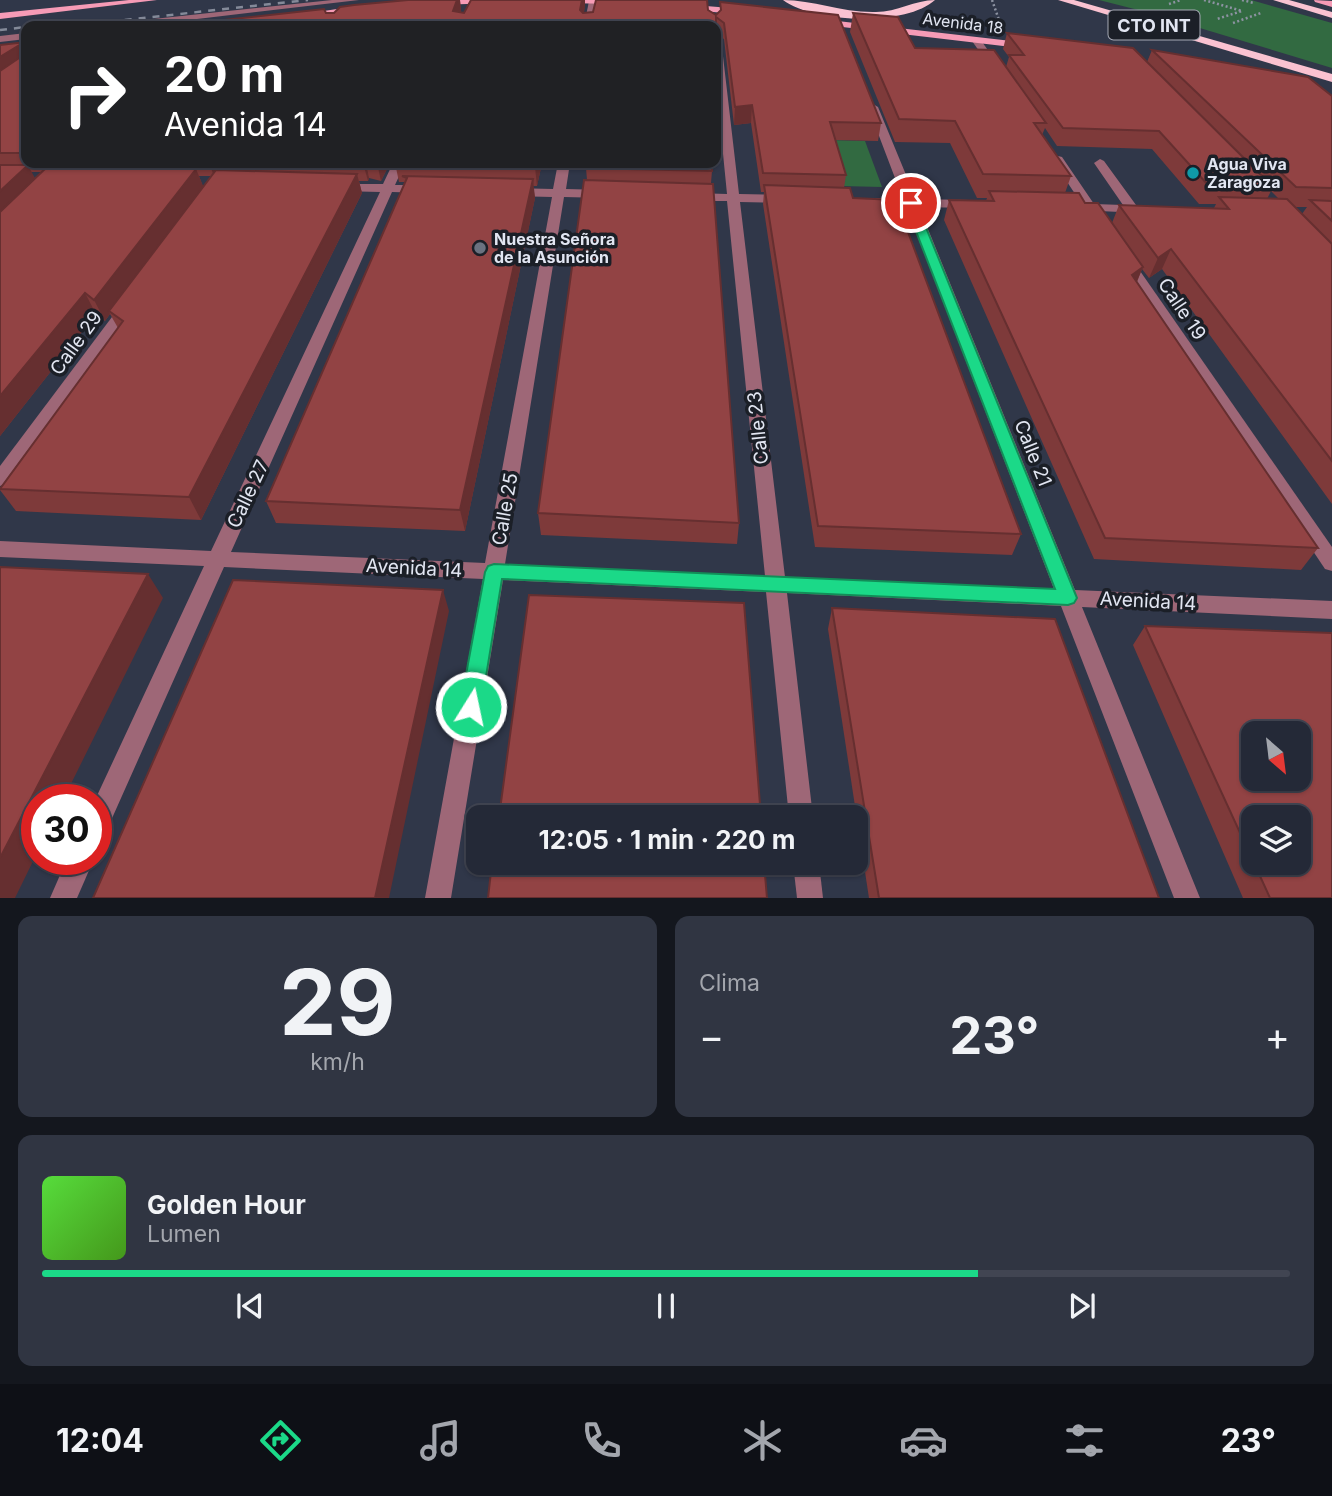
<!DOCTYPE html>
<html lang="es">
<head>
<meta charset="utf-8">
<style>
  body { margin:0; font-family:Inter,sans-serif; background:#303542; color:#f1f3f6; height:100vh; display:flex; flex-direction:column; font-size:26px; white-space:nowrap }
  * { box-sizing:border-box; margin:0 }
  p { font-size:23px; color:#a3a6ad }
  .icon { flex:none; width:38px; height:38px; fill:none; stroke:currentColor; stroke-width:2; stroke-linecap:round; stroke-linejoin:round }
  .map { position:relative; height:898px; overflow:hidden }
  .panel { display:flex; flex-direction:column; gap:18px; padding:18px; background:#14171e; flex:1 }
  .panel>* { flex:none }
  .guide { position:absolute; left:21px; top:21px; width:700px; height:147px; border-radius:14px; box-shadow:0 2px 5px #0004,0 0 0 2px #414552; background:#202124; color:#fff; overflow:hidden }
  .needle { width:46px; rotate:152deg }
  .tools { position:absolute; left:1241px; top:721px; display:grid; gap:14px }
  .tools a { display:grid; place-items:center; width:70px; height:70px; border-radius:14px; background:#242937; box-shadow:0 2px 5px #0004,0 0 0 2px #414552; font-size:35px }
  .speed { position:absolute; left:21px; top:784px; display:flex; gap:14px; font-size:35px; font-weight:700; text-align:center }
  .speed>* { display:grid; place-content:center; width:91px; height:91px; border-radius:50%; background:#242937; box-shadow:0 2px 5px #0004,0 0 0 2px #414552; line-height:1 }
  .speed .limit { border:10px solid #d22; background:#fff; color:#111 }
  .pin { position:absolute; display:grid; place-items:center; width:60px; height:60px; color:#fff; margin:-30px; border:4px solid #fff; border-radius:50%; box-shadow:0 2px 7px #0007 }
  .me { position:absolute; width:77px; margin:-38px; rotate:10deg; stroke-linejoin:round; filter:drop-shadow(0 0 5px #0008) }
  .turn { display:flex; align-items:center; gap:24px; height:147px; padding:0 28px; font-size:32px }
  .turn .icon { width:91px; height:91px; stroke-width:2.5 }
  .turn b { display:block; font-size:49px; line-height:60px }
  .big { font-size:52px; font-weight:700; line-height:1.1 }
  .panel .tile { flex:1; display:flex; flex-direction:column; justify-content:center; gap:10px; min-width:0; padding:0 24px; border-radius:14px; background:#303542 }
  .panel .dial { align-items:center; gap:0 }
  .dial b { font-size:91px; line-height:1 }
  .song { display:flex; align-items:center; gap:21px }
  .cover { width:84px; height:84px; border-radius:10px; background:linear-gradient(135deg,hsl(110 70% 55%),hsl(100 70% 35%)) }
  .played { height:7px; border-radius:4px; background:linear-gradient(90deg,#1bd988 75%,#414552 75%) }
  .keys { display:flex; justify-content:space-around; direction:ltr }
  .heat { display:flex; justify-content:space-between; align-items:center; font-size:38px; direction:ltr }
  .panel .tiles { flex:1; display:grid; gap:18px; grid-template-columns:1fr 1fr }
  .tile:last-child { grid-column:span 2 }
  .trip { position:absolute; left:466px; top:805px; width:402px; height:70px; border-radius:14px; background:#242937; box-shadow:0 2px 5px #0004,0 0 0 2px #414552; font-weight:700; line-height:70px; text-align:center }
  .tabs { display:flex; height:112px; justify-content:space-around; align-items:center; background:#0e1016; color:#a3a6ad }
  .tabs .icon { width:49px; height:49px }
  .tabs .current { color:#1bd988 }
  .tabs b { font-size:32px; color:#f1f3f6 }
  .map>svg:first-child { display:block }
  .green { fill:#326a41 }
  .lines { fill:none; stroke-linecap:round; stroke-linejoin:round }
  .path { stroke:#8d93a2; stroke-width:2.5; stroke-dasharray:2 2.5; stroke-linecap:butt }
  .minor { fill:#9e6777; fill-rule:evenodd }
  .major { fill:#f69bb6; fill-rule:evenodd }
  .highway { fill:#fac2d1; fill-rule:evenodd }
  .rail { stroke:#848a99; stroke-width:2.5; stroke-dasharray:7 7; stroke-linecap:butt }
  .wall { fill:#7e3a3a; fill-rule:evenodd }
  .shaded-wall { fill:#662f30 }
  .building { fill:#924344; stroke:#662f30; stroke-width:2; fill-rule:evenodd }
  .route { fill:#1bd988; stroke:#128d58; stroke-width:2 }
  .culture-dot { fill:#0f9aa8; stroke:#1b1f27; stroke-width:2.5 }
  .worship-dot { fill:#6b7280; stroke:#1b1f27; stroke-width:2.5 }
  .labels { text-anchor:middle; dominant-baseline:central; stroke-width:7; stroke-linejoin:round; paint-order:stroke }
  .far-street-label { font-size:16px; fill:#e2e6f2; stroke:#1b1f27 }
  .far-poi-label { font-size:16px; font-weight:bold; fill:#e2e6f2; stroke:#1b1f27; text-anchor:start }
  .shield { fill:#1b1f27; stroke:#a6aab5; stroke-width:2 }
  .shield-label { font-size:18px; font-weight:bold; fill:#e2e6f2 }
  .street-label { font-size:19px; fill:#e2e6f2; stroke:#1b1f27 }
</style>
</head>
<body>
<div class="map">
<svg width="1332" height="898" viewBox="0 0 1332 898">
  <rect width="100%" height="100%" fill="#303749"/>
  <g class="green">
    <path d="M 1099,0 L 1251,0 L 1332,23 L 1332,68 L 1150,13 Z"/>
    <path d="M 827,140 L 865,141 L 882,187 L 841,186 Z"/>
  </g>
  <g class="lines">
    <g class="path">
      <path d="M 992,0 L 999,20"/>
      <path d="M 1204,0 L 1242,11 L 1217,19"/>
      <path d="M 1242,0 L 1254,3"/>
      <path d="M 1169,4 L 1181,0"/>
      <path d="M 1233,23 L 1261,13"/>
    </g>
    <g class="minor">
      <path d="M 332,0 L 359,0 L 138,26 L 112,26 L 116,23 Z"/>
      <path d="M 597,0 L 592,26 L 584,26 L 589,1 Z"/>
      <path d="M 26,33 L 26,39 L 0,42 L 0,36 Z"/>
      <path d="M 716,36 L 721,39 L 739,194 L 787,195 L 793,199 L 787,203 L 740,202 L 785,577 L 1054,589 L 906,206 L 875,206 L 869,202 L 875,198 L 903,199 L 868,107 L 873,104 L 878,107 L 916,199 L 969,200 L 975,204 L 969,208 L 919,207 L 1075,590 L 1332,601 L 1332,619 L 1082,607 L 1200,898 L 1174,898 L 1061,606 L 787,593 L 813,817 L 789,817 L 766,592 L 503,580 L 451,898 L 425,898 L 483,579 L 224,567 L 105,834 L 96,837 L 95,800 L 204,566 L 0,557 L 0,541 L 211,551 L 380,192 L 339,191 L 335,190 L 335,184 L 383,184 L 393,163 L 405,163 L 395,185 L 427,185 L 433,189 L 427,193 L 392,192 L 231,552 L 485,563 L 552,197 L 511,196 L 505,192 L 511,188 L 553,189 L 558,163 L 570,163 L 566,189 L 605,190 L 611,194 L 605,198 L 564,197 L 505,564 L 765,576 L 727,201 L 693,201 L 687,197 L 693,193 L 727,194 L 716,83 Z"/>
      <path d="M 974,39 L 980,39 L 1002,70 L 1000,72 L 994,72 L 972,41 Z"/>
      <path d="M 1058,156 L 1062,157 L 1094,204 L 1123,205 L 1094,163 L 1100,159 L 1104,161 L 1136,205 L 1147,209 L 1141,213 L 1099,211 L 1101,215 L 1095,219 L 1090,218 L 1086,211 L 1074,210 L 1074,204 L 1081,203 L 1052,159 Z"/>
      <path d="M 1126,257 L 1131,258 L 1332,547 L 1332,571 L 1325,569 L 1119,261 Z"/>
      <path d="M 129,300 L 136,304 L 6,484 L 0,486 L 0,466 L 124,301 Z"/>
      <path d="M 67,859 L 94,859 L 77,898 L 50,898 Z"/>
      <path d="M 793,863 L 819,863 L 823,898 L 797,898 Z"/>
    </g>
    <g class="major">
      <path d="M 129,0 L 157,0 L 0,19 L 0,13 Z"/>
      <path d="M 435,0 L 501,0 L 497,3 L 437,5 L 433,2 Z"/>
      <path d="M 558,0 L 622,0 L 622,1 L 618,4 L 562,3 Z"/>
      <path d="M 1314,0 L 1332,1 L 1332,7 L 1315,2 Z"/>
      <path d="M 681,4 L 743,9 L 747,12 L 743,15 L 684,9 Z"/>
      <path d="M 357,6 L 360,11 L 301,18 L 297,15 Z"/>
      <path d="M 820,19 L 1028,43 L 1033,46 L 1028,49 L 817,24 L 816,22 Z"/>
    </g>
    <g class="highway">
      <path d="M 783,0 C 814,0 843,13 876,12 C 897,12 915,0 935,0 C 905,27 814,23 783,0 Z"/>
      <path d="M 1058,0 L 1074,0 L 1332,74 L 1332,82 Z"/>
      <path d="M 1273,0 L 1289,0 L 1332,12 L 1332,18 Z"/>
    </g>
    <g class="rail">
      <path d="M 37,26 L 78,22"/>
      <path d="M 69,26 L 308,0"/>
      <path d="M 0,30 L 26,27"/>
    </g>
  </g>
  <g class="wall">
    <path d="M 408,0 L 460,0 L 461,12 L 464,13 L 471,0 L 585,0 L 584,13 L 708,10 L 716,15 L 720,11 L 720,2 L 881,123 L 878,141 L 835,140 L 846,175 L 844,188 L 853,198 L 1021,534 L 1012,555 L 815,547 L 763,204 L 764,192 L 761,192 L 751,123 L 734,125 L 724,39 L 716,34 L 326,13 L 334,13 Z"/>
    <path d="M 853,13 L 915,48 L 1006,67 L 1009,57 L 1003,49 L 1007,33 L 1147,62 L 1152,50 L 1332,96 L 1332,504 L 1162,269 L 1149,278 L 1142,269 L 1137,282 L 1318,548 L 1301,570 L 1094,559 L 944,220 L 949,200 L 986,201 L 987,198 L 977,198 L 950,143 L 895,142 L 850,32 ZM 1045,128 L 1057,146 L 1152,149 L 1199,204 L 1216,204 L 1214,208 L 1119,205 L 1112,223 L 1085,203 L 1065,193 L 1071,176 L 1042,135 ZM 1271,191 L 1279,199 L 1267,199 ZM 1294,207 L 1307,207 L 1302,214 Z"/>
    <path d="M 26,42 L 26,163 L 60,163 L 57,166 L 67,166 L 65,163 L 224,163 L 218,170 L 229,170 L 227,163 L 390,163 L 381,181 L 369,178 L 368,181 L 359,181 L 362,193 L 201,520 L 16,511 L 0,490 L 0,488 L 118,328 L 110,314 L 105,321 L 96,314 L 0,436 L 0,45 ZM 31,172 L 42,172 L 35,179 ZM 199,176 L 211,176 L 203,187 Z"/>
    <path d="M 395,163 L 542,163 L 537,186 L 533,186 L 535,198 L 465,531 L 276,523 L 266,501 L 404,184 L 404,182 L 399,182 Z"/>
    <path d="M 586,168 L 712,171 L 711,183 L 739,523 L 737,544 L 541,535 L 538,513 L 587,180 Z"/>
    <path d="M 832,608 L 1159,898 L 869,898 L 828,629 Z"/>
    <path d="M 1145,626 L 1332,898 L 1243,898 L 1133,645 ZM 1253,817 L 1298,863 L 1253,863 Z"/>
  </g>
  <g class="shaded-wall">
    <path d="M 457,0 L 460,0 L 461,11 L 455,26 L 453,11 Z"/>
    <path d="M 582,0 L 585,0 L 585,7 L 581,25 L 580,10 Z"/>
    <path d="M 18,46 L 26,62 L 0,80 L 0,57 Z"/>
    <path d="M 752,105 L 751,123 L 734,125 L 735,107 Z"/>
    <path d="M 716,109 L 719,109 L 718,127 L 716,127 Z"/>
    <path d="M 45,163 L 60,163 L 50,172 Z"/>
    <path d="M 209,163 L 224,163 L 214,176 Z"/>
    <path d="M 363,163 L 366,163 L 369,178 L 368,181 Z"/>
    <path d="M 377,163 L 390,163 L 381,181 Z"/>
    <path d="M 536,163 L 542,163 L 537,186 L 535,167 Z"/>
    <path d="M 28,165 L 38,184 L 0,220 L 0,191 Z"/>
    <path d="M 196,169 L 204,188 L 109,311 L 110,314 L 105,321 L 94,300 Z"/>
    <path d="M 357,174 L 362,193 L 201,520 L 189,497 Z"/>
    <path d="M 533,179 L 535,198 L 465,531 L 460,510 Z"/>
    <path d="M 1171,249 L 1162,269 L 1149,278 L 1158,258 Z"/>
    <path d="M 1143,267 L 1134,288 L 1132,275 Z"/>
    <path d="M 85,293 L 96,314 L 0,436 L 0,396 Z"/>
    <path d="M 148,574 L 163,598 L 63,800 L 37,800 L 37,853 L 15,898 L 0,898 L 0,858 Z"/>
    <path d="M 443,590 L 449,611 L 389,898 L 375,898 Z"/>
  </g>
  <g class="building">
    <path d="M 408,0 L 457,0 L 453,11 L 464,13 L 471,0 L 582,0 L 580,10 L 583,13 L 593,12 L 596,0 L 707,0 L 708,10 L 716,15 L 721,10 L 720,2 L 838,15 L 881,123 L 830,122 L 846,175 L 763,173 L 752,105 L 735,107 L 724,23 L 716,17 L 716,27 L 169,26 L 324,9 L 326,13 L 334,13 L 340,7 L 354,5 Z"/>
    <path d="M 853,13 L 898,17 L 915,48 L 994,50 L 1046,123 L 1034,123 L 1071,176 L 983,174 L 955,121 L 899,119 Z"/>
    <path d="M 1007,33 L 1133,48 L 1273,187 L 1208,185 L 1159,131 L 1063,128 L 1009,55 L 1024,55 Z"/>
    <path d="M 26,42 L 26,153 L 0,153 L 0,71 L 19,58 L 18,46 L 0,57 L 0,45 Z"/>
    <path d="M 1152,50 L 1308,77 L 1332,96 L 1332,188 L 1296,187 Z"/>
    <path d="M 716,83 L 719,109 L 716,109 Z"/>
    <path d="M 402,163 L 536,163 L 535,167 Z"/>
    <path d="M 587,163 L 711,163 L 712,171 L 586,168 Z"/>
    <path d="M 0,165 L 28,165 L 0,191 Z"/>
    <path d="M 48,166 L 196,169 L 94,300 L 85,293 L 0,396 L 0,212 Z"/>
    <path d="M 216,170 L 357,174 L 189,497 L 0,489 L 123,321 L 109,311 Z"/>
    <path d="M 402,176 L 533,179 L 460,510 L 266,501 L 407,178 Z"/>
    <path d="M 584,180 L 713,184 L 739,523 L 538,513 Z"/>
    <path d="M 764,185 L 850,188 L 853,198 L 896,200 L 1021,534 L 818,526 Z"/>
    <path d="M 989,191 L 1079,193 L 1085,203 L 1098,203 L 1143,267 L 1132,275 L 1318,548 L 1105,538 L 949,200 L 994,201 Z"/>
    <path d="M 1219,197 L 1287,199 L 1332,244 L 1332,461 L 1171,249 L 1158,258 L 1119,205 L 1229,209 Z"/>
    <path d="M 1310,200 L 1332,201 L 1332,221 Z"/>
    <path d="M 0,567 L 148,574 L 0,858 Z"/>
    <path d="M 233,580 L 443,590 L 375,898 L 93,898 Z"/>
    <path d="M 529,595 L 744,603 L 761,817 L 499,817 Z"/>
    <path d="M 832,608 L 1055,619 L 1159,898 L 879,898 Z"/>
    <path d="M 1145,626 L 1332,633 L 1332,898 L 1270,898 L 1254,863 L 1298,863 L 1298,817 L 1253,817 L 1253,861 ZM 1253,733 L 1298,733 L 1298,779 L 1253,779 Z"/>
    <path d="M 492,863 L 764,863 L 767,898 L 488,898 Z"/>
  </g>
  <path class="route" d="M 907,200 L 916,203 L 1077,598 L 1074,603 L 1068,605 L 502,579 L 481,707 L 478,714 L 471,717 L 463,714 L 460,707 L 485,572 L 488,566 L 494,564 L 1055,589 L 905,203 Z"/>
  <circle class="culture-dot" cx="1193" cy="173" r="7"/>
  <circle class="worship-dot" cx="480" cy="248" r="7"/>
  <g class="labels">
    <g class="far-street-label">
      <text transform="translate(963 23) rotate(7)">Avenida 18</text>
    </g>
    <g class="far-poi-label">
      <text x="1207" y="164">Agua Viva<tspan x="1207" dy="18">Zaragoza</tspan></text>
      <text x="494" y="239">Nuestra Señora<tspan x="494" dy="18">de la Asunción</tspan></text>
    </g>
    <rect class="shield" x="1108.5" y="10.5" width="91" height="29" rx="5"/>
    <g class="shield-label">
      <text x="1154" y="25">CTO INT</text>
    </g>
    <g class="street-label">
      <text transform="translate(1182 309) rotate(56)">Calle 19</text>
      <text transform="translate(76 343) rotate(-54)">Calle 29</text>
      <text transform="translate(758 428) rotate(-96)">Calle 23</text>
      <text transform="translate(1033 453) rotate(68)">Calle 21</text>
      <text transform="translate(248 494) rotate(-65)">Calle 27</text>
      <text transform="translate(505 509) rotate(-80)">Calle 25</text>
      <text transform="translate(414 568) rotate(3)">Avenida 14</text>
      <text transform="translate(1148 601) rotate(3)">Avenida 14</text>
    </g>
  </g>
</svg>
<div class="tools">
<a><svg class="needle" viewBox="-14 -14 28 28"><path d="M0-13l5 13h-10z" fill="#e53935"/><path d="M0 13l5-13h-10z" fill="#a3a6ad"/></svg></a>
<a><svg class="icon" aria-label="layers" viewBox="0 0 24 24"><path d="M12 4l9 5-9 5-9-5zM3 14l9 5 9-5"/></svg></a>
</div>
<div class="speed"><div class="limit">30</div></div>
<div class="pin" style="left:911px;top:203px;background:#d93025"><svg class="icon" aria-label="arrive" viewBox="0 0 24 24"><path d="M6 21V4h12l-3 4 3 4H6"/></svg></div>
<svg class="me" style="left:471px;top:707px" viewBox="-20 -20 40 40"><circle r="17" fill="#1bd988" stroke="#fff" stroke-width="3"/><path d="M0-11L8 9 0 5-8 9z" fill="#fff"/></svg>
<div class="trip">12:05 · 1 min · 220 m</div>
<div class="guide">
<div class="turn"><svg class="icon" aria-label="right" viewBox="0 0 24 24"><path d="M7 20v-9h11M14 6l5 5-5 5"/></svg><div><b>20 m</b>Avenida 14</div></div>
</div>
</div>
<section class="panel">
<div class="tiles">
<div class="tile dial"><b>29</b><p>km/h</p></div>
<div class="tile"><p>Clima</p>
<div class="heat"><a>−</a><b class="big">23°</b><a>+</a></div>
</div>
<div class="tile">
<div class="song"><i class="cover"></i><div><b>Golden Hour</b><p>Lumen</p></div></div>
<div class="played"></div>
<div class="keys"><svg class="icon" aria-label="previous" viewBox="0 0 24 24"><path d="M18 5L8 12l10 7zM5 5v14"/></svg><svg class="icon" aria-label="pause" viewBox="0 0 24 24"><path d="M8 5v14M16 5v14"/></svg><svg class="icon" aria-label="next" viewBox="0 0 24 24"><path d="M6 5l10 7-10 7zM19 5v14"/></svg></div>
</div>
</div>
</section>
<nav class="tabs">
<b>12:04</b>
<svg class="icon current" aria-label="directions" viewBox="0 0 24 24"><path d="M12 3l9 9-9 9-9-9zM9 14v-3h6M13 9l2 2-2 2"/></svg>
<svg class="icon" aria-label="music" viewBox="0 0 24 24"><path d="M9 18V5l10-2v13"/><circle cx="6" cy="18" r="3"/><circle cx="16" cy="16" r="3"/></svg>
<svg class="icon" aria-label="phone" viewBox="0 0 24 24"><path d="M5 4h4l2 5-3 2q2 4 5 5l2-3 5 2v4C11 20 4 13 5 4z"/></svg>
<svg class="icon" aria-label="climate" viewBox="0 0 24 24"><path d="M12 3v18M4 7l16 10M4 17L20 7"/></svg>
<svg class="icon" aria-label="car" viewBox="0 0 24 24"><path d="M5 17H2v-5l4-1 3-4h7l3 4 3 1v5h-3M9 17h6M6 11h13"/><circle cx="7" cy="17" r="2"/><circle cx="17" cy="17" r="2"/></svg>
<svg class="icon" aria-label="filters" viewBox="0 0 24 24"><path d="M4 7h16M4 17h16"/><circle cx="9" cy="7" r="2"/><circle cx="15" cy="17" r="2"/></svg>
<b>23°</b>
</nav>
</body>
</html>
